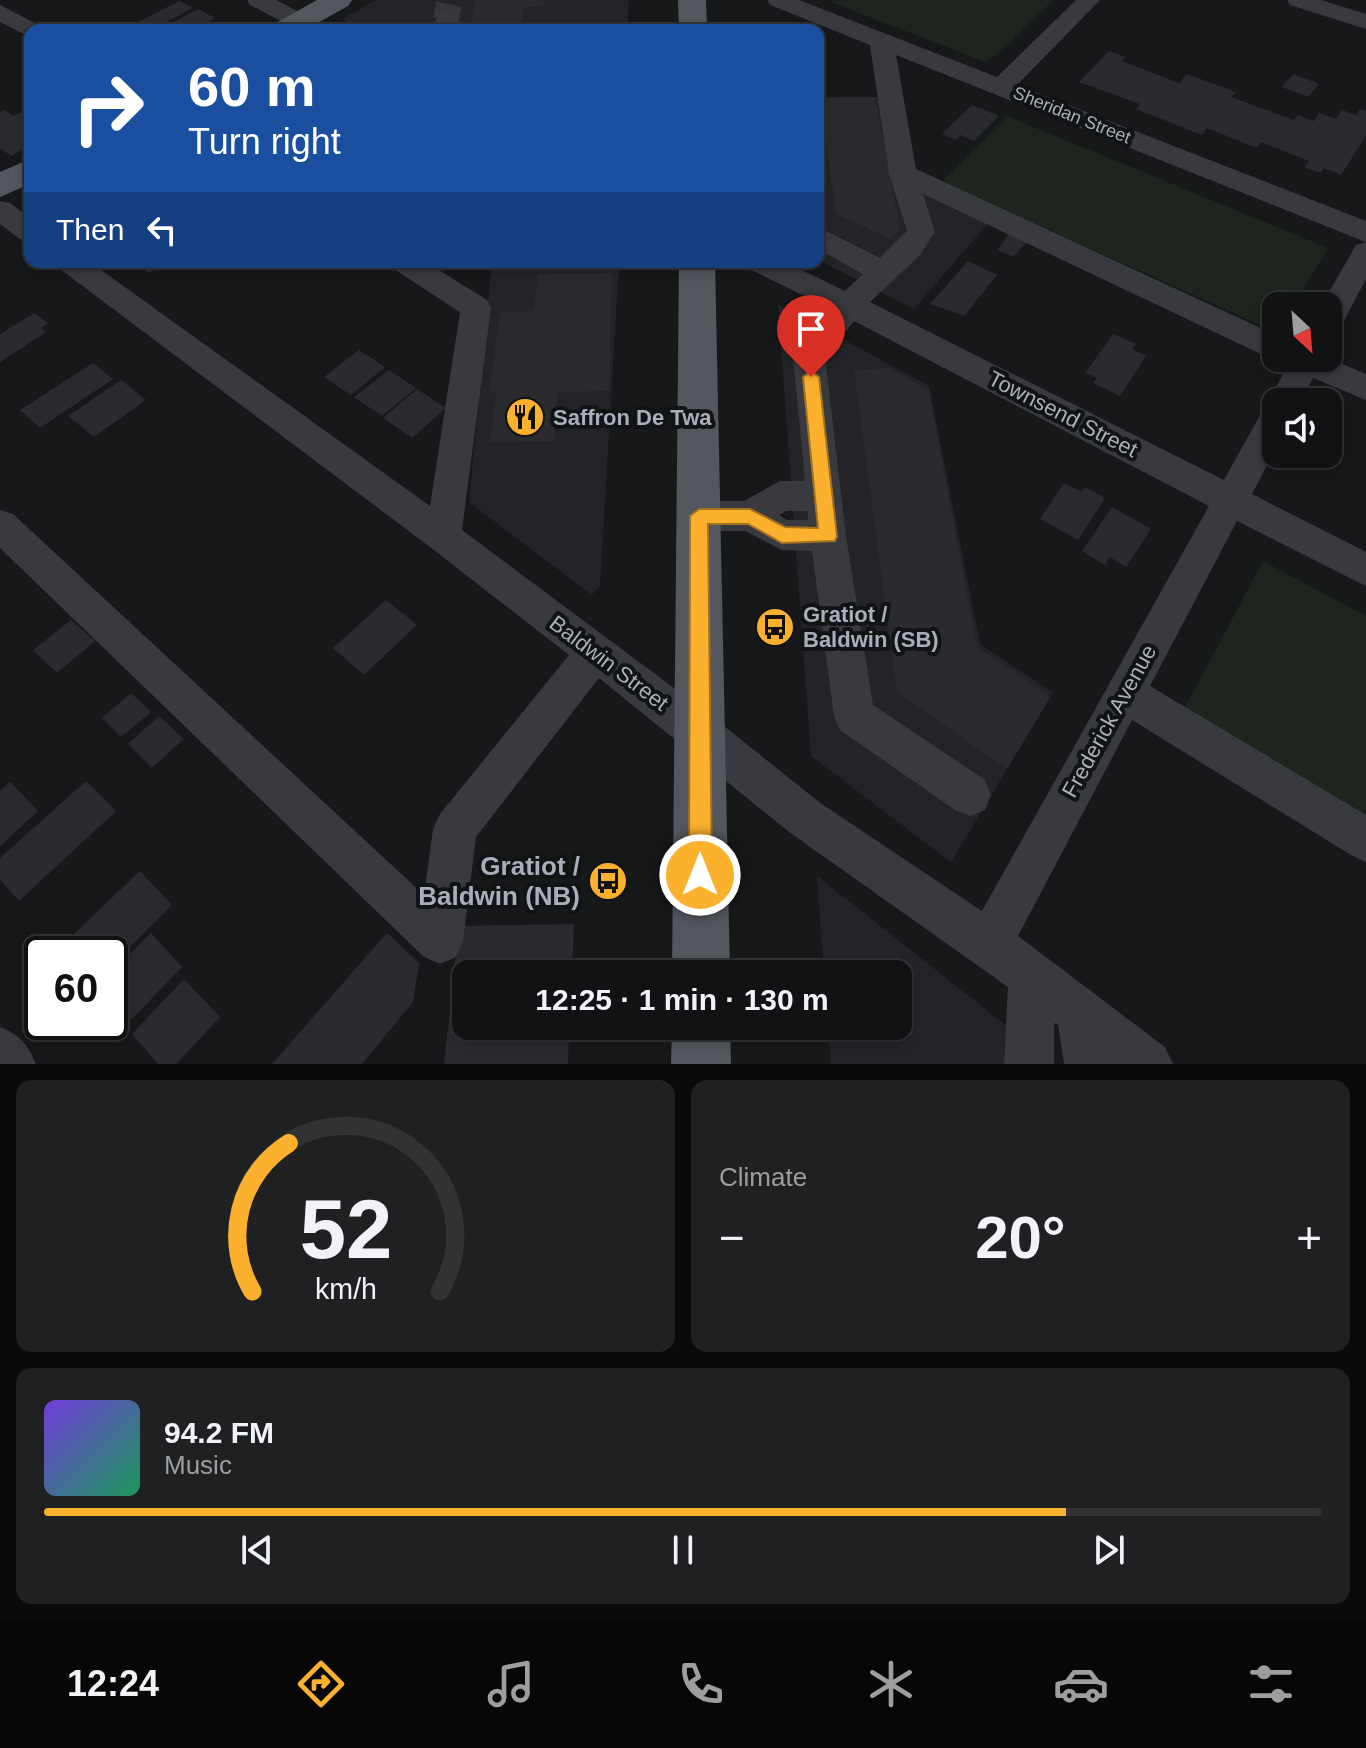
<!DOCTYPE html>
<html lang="en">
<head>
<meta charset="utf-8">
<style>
  body { margin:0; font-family:Arial,sans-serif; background:#1e2022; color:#f1f3f6; height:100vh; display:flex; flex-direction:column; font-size:30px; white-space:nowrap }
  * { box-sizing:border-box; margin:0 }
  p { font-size:26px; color:#9c9ea0 }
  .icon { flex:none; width:44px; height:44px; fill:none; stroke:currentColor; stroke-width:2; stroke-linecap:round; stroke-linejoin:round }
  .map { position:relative; height:1064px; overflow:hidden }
  .panel { display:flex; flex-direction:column; gap:16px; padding:16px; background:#090a0b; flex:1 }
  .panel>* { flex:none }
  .hud { position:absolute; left:24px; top:24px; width:800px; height:244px; border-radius:16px; box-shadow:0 4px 12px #0003,0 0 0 2px #303234; background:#1a4fa0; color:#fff; overflow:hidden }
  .needle { width:52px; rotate:154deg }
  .buttons { position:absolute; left:1262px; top:292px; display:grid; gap:16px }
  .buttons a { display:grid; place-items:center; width:80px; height:80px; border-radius:16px; background:#111214; box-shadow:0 4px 12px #0003,0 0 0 2px #303234; font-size:40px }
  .speed { position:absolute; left:24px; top:936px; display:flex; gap:16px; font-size:40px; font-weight:700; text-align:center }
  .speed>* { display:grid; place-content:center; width:104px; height:104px; border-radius:50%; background:#111214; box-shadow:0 4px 12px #0003,0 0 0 2px #303234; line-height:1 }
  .speed .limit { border:4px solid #111; border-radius:12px; background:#fff; color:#111 }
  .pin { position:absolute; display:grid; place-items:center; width:68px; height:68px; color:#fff; margin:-82px -34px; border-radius:50% 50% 50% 0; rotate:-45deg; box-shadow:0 0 8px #0007 }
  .pin .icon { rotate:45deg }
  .me { position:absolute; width:88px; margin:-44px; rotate:0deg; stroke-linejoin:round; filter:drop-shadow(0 0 6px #0008) }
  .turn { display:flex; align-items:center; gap:28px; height:168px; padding:0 32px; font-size:36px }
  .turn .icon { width:104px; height:104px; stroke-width:2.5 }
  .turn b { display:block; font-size:56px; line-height:68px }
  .then { display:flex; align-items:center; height:76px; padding:0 32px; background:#0003; gap:16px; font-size:30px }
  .big { font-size:60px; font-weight:600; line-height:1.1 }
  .panel .tile { flex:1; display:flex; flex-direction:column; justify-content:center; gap:12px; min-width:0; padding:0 28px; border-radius:16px; background:#1e2022 }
  .panel .dial { align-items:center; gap:0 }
  .dial svg { height:208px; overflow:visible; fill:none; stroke:#303234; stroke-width:7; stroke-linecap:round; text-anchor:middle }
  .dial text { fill:#f1f3f6; stroke:none }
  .song { display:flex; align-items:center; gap:24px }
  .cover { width:96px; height:96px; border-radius:12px; background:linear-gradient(135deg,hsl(260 70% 55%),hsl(150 70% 35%)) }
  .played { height:8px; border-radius:4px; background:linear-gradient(90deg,#fbb02e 80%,#303234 80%) }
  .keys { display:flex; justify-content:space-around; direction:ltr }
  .heat { display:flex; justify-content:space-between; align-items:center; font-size:44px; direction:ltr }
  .panel .tiles { flex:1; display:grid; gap:16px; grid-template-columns:1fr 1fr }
  .tile:last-child { grid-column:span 2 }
  .trip { position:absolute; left:452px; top:960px; width:460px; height:80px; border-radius:16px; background:#111214; box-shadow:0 4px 12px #0003,0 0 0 2px #303234; font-weight:600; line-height:80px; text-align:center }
  .tab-bar { display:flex; height:128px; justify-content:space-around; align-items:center; background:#070708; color:#9c9ea0 }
  .tab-bar .icon { width:56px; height:56px }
  .tab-bar .active { color:#fbb02e }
  .tab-bar b { font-size:36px; color:#f1f3f6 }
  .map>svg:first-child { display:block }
  .built { fill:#232427 }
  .green { fill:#1d251e }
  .building { fill:#2a2b2e }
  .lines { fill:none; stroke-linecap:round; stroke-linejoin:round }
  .minor-tunnel { stroke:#34363a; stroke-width:26; stroke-dasharray:26 13; stroke-linecap:butt }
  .minor { fill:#383a3f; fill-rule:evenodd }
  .major { fill:#54575e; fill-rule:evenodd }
  .route { fill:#fbb02e; stroke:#a3721e; stroke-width:2 }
  .labels { text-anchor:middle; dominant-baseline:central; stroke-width:8; stroke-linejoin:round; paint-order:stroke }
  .far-street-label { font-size:18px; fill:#a9afba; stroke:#121315 }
  .street-label { font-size:22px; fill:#a9afba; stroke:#121315 }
  .poi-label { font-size:22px; font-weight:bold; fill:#a9afba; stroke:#121315; text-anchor:start }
  .near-poi-label { font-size:26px; font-weight:bold; fill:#a9afba; stroke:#121315; text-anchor:end }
</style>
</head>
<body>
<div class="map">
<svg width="1366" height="1064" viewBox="0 0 1366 1064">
  <rect width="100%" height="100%" fill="#17181a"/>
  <g class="built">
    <path d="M 376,0 L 629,0 L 627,30 L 364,30 L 342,19 Z"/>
    <path d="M 818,97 L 900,97 L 915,189 L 990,221 L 914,309 L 818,260 Z"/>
    <path d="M 492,262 L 619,262 L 600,585 L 592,595 L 469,502 Z"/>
    <path d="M 778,304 L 929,386 L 980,644 L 1053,693 L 951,862 L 811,756 Z"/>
    <path d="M 817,876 L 1055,1064 L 831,1064 L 828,1026 L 898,1026 L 898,974 L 824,974 Z"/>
  </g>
  <g class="green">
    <path d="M 834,0 L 1054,0 L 995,56 L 985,62 L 831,2 Z"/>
    <path d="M 1007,116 L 1328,248 L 1293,306 L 1276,306 L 1276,332 L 942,182 Z"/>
    <path d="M 1263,561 L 1366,616 L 1366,823 L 1182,713 Z"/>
  </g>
  <g class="building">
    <path d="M 475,0 L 544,0 L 543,7 L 524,7 L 522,24 L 470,25 Z"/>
    <path d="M 179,1 L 193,8 L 151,30 L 134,24 Z"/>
    <path d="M 198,9 L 215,18 L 192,30 L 158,30 Z"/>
    <path d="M 220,22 L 225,24 L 229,22 L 241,28 L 204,30 Z"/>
    <path d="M 1109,51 L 1126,57 L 1122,61 L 1179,83 L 1187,74 L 1236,92 L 1231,97 L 1294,120 L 1298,115 L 1314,121 L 1319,113 L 1336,119 L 1342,110 L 1356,115 L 1360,109 L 1366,111 L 1366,136 L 1341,175 L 1324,168 L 1320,173 L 1304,167 L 1309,161 L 1261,142 L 1257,148 L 1207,128 L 1202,135 L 1136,109 L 1140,104 L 1079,82 Z"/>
    <path d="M 1293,74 L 1319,84 L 1308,97 L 1282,87 Z"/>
    <path d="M 875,97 L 900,229 L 891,239 L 836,214 L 820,98 Z"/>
    <path d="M 972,105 L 999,116 L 974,141 L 961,135 L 956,140 L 942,134 Z"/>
    <path d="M 30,108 L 30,146 L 11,156 L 0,148 L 0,112 L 4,110 L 13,116 Z"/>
    <path d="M 1010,233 L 1027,241 L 1014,257 L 997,250 Z"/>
    <path d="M 968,261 L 997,275 L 964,316 L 930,304 Z"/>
    <path d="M 133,262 L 166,262 L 149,273 Z"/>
    <path d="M 612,273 L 609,391 L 558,392 L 554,441 L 490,442 L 496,392 L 489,392 L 500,312 L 534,311 L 538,274 Z"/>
    <path d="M 34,313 L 48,323 L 41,328 L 46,332 L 0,362 L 0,334 Z"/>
    <path d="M 1113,334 L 1136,344 L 1132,349 L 1146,356 L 1120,396 L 1093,383 L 1097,378 L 1085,373 Z"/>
    <path d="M 359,350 L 385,367 L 351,395 L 324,377 Z"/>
    <path d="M 93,363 L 113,379 L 40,428 L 20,410 Z"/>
    <path d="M 890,368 L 929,391 L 977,647 L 1050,697 L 1007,769 L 897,692 L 854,370 Z"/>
    <path d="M 389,370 L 416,388 L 382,416 L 354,397 Z"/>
    <path d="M 121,380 L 146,400 L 94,437 L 68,416 Z"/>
    <path d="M 417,389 L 446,408 L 412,438 L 383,418 Z"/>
    <path d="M 1064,483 L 1082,492 L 1085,487 L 1105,498 L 1078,540 L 1040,519 Z"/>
    <path d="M 1112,507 L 1151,529 L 1126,567 L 1110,557 L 1105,565 L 1082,551 Z"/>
    <path d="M 386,600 L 417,625 L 364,675 L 333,648 Z"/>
    <path d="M 71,620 L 95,641 L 57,673 L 33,650 Z"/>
    <path d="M 131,693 L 151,712 L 121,737 L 102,718 Z"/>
    <path d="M 159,716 L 184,739 L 152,768 L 128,744 Z"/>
    <path d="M 86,781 L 116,811 L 19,901 L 0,880 L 0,858 Z"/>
    <path d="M 10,782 L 38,811 L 0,846 L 0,791 Z"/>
    <path d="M 140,871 L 172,905 L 110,967 L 110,954 L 53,954 Z"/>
    <path d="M 574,924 L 572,974 L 466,974 L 466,1026 L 569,1026 L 568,1064 L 444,1064 L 459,926 Z"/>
    <path d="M 151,933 L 182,967 L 124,1027 L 110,1010 L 110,974 Z"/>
    <path d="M 387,933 L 419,963 L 413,1002 L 362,1064 L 272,1064 Z"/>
    <path d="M 184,979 L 220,1017 L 176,1064 L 158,1064 L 132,1034 Z"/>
  </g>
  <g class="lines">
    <path class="minor-tunnel" d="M 446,20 L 449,4"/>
    <g class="minor">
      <path d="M 247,0 L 276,0 L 324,25 L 328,30 L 298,30 L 250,5 Z"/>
      <path d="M 767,0 L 799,0 L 997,77 L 1076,0 L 1100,0 L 1017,85 L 1366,221 L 1366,242 L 896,55 L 916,169 L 1276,335 L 1276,358 L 1281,358 L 1265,356 L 923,194 L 935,232 L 920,255 L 870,302 L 1224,480 L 1264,408 L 1270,406 L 1268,402 L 1287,367 L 1282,358 L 1328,358 L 1366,374 L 1366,400 L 1313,378 L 1300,402 L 1276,402 L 1276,448 L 1252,494 L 1366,552 L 1366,586 L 1237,521 L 1150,686 L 1366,815 L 1366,862 L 1351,855 L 1132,720 L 1018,936 L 1165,1047 L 1173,1064 L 1064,1064 L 1058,1025 L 1054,1023 L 1054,1064 L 1004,1064 L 1008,987 L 789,832 L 599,678 L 476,837 L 463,941 L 456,957 L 440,964 L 424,957 L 0,548 L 0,510 L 13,514 L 424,895 L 433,829 L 440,814 L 569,655 L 430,547 L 60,269 L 55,262 L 90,262 L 430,506 L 460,312 L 394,269 L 389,262 L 426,262 L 487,300 L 491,308 L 462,530 L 714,718 L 819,802 L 982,911 L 1209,506 L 854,321 L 838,341 L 824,348 L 846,536 L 873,705 L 985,780 L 991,795 L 985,810 L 970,816 L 955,810 L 840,730 L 834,716 L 812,551 L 782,550 L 745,531 L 699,531 L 686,527 L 681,516 L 686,505 L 699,501 L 744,501 L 780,481 L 805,481 L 792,347 C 802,330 817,324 829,308 L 749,269 L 744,262 L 785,262 L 845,291 L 863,274 L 818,249 L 818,227 L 880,258 L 907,231 L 889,174 L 870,45 L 770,5 ZM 786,511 L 808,511 L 808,520 L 787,520 L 779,515 Z"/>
      <path d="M 1287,0 L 1321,0 L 1366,14 L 1366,29 L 1290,5 Z"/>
      <path d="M 0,5 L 39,25 L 43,30 L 30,30 L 30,37 L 0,22 Z"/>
      <path d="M 446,13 L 454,15 L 458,20 L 456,30 L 432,30 L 438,15 Z"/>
      <path d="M 0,201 L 10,203 L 30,218 L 30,242 L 20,239 L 0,224 Z"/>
      <path d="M 1366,242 L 1366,279 L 1339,330 L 1328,333 L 1328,306 L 1321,306 L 1356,245 Z"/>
      <path d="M 0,1027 C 20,1035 27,1044 36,1064 L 0,1064 Z"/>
    </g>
    <g class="major">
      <path d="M 317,0 L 352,0 L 348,6 L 305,30 L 270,30 L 274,24 Z"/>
      <path d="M 678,0 L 706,0 L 707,30 L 679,30 Z"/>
      <path d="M 30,159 L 30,184 L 0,197 L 0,172 Z"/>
      <path d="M 679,262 L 715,262 L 730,974 L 672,974 Z"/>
      <path d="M 672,1026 L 730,1026 L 731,1064 L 671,1064 Z"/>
    </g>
  </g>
  <path class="route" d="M 811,371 L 819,377 L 837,536 L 835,541 L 782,543 L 748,524 L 708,524 L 712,875 L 708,883 L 700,886 L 692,883 L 689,875 L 690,516 L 699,509 L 750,509 L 785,527 L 818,528 L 803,377 Z"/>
  <defs>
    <symbol id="restaurant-disc" viewBox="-11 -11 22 22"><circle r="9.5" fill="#fbb02e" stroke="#121315"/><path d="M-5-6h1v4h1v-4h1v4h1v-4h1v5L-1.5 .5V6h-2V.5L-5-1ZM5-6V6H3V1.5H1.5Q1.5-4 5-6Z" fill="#111"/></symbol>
    <symbol id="bus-disc" viewBox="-11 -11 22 22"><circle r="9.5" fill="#fbb02e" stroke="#121315"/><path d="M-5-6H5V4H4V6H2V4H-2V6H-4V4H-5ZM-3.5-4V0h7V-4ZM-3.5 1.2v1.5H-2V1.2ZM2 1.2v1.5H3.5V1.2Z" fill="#111"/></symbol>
  </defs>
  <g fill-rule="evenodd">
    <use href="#restaurant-disc" x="503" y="395" width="44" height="44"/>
    <use href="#bus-disc" x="753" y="605" width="44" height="44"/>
    <use href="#bus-disc" x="586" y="859" width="44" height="44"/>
  </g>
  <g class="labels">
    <g class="far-street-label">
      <text transform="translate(1072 115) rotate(22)">Sheridan Street</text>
    </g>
    <g class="street-label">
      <text transform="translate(1063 414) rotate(27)">Townsend Street</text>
      <text transform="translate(609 663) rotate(37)">Baldwin Street</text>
      <text transform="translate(1109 721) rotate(-61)">Frederick Avenue</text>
    </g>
    <g class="poi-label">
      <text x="553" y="417">Saffron De Twa</text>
      <text x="803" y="614">Gratiot /<tspan x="803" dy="25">Baldwin (SB)</tspan></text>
    </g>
    <g class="near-poi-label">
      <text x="580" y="866">Gratiot /<tspan x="580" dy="30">Baldwin (NB)</tspan></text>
    </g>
  </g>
</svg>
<div class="buttons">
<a><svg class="needle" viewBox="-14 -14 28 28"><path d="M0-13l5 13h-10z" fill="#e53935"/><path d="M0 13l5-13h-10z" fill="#9c9ea0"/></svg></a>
<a><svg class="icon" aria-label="sound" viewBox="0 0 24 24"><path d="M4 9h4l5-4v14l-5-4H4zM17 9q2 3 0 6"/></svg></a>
</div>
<div class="speed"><div class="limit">60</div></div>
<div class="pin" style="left:811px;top:377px;background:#d93025"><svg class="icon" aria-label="arrive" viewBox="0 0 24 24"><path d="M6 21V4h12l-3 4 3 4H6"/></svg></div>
<svg class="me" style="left:700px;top:875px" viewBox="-20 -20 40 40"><circle r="17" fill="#fbb02e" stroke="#fff" stroke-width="3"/><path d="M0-11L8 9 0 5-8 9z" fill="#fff"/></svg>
<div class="trip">12:25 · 1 min · 130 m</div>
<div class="hud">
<div class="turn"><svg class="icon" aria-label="right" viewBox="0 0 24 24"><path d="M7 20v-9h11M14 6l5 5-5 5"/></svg><div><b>60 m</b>Turn right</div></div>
<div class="then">Then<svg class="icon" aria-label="left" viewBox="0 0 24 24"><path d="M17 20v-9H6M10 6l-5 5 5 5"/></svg></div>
</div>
</div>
<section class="panel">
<div class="tiles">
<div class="tile dial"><svg viewBox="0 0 100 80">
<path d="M14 69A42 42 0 1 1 86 69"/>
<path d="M14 69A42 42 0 0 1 28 12" stroke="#fbb02e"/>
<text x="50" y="56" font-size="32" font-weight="700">52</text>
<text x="50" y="72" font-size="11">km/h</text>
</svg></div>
<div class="tile"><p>Climate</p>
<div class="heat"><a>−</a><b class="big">20°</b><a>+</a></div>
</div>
<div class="tile">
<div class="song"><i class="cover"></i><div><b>94.2 FM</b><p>Music</p></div></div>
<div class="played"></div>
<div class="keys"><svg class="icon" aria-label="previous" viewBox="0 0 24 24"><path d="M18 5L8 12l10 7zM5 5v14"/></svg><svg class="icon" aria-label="pause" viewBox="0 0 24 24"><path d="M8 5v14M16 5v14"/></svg><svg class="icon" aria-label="next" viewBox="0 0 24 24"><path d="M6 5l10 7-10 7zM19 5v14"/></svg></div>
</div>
</div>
</section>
<nav class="tab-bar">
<b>12:24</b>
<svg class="icon active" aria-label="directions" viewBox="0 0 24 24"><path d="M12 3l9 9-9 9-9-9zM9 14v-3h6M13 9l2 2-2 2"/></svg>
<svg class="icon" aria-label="music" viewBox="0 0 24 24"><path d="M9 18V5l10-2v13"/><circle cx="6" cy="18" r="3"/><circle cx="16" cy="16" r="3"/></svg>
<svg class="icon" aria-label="phone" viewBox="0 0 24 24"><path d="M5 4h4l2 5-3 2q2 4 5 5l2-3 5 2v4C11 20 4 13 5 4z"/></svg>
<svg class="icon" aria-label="climate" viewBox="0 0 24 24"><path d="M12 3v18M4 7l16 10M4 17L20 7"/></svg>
<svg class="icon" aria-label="car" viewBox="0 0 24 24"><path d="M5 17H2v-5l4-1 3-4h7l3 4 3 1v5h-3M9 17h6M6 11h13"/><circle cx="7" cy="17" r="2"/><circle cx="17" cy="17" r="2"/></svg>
<svg class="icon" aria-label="filters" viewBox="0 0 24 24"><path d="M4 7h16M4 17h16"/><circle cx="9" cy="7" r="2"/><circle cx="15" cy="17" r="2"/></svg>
</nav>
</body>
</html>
